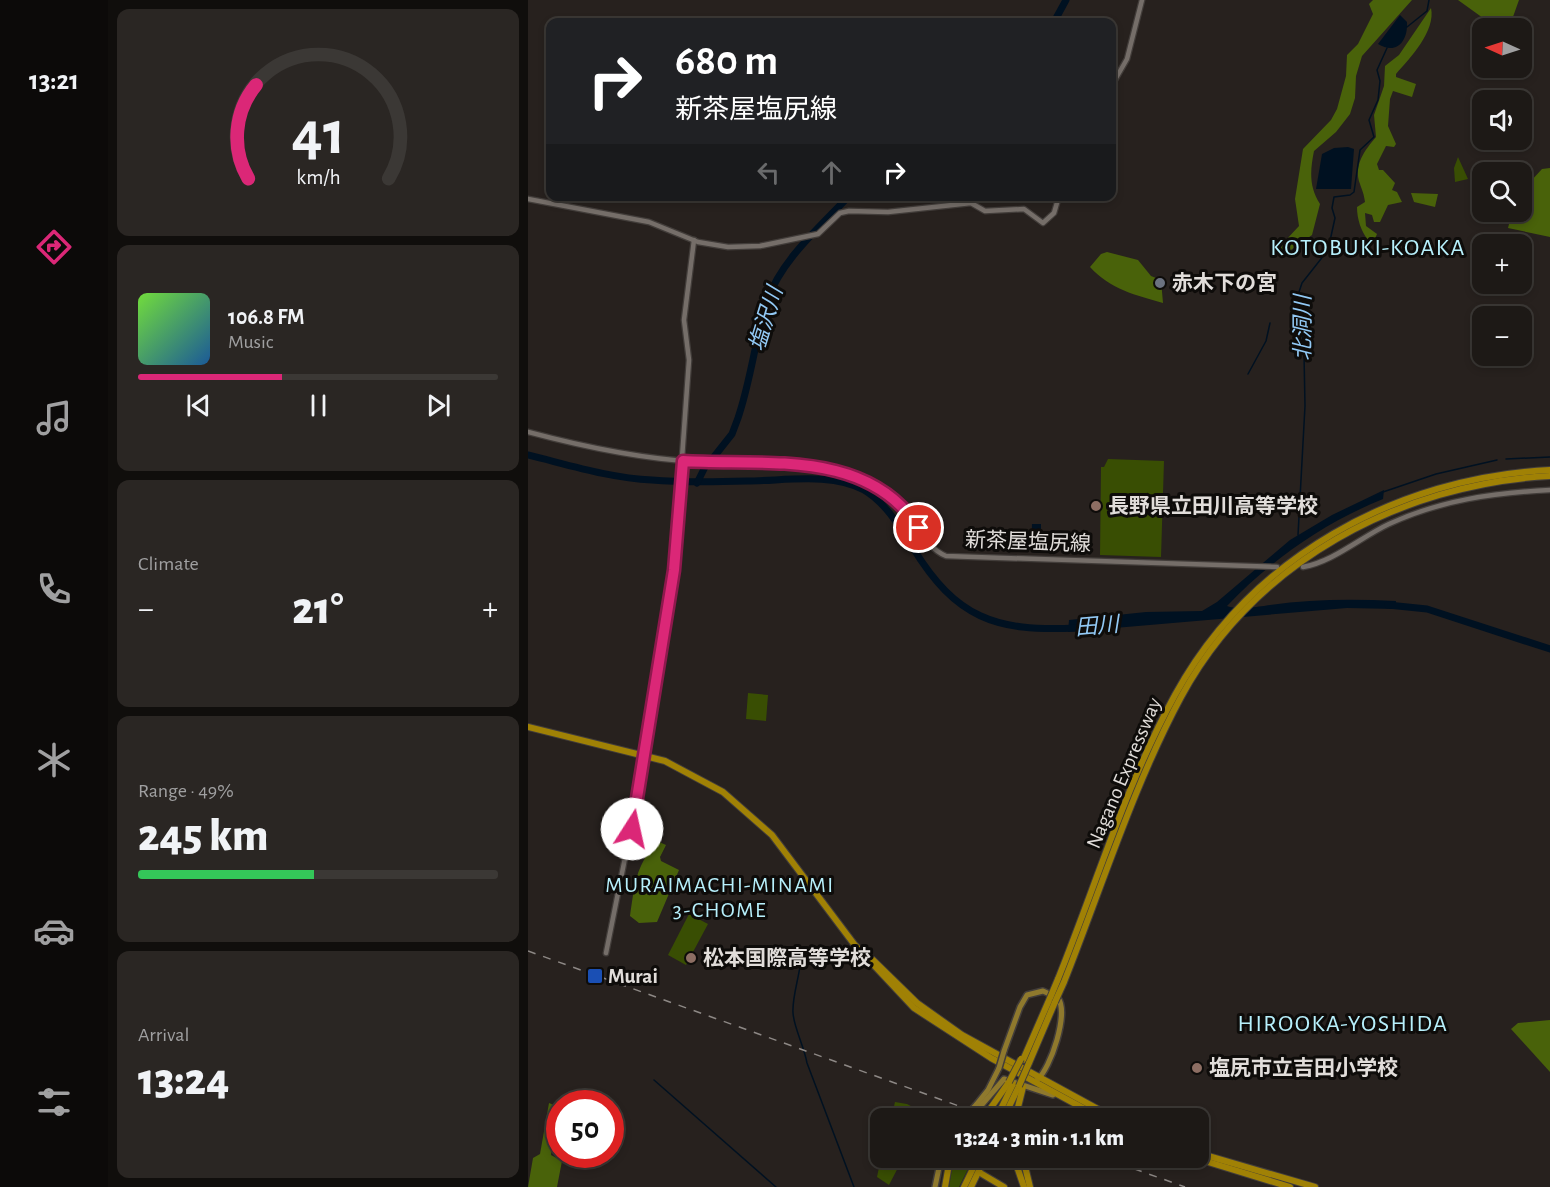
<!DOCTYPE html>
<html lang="en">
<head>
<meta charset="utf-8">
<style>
  body { margin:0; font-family:"Alegreya Sans","Noto Sans JP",sans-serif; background:#2a2623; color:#f1f3f6; height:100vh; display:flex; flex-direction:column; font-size:22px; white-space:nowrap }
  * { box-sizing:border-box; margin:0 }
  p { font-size:20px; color:#a0a0a1 }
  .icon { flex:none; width:33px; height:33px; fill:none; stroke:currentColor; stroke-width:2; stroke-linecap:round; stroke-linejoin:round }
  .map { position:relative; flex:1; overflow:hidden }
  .panel { display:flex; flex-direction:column; gap:9px; padding:9px; background:#100e0c; width:420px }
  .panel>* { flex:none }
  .top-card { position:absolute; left:18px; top:18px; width:570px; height:183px; border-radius:12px; box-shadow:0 3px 9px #0003,0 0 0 2px #3b3835; background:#202124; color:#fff; overflow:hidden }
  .needle { width:39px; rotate:273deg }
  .fabs { position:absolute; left:944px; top:18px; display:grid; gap:12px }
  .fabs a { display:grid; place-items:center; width:60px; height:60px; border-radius:12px; background:#1d1916; box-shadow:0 3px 9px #0003,0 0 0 2px #3b3835; font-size:30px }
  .speed { position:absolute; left:18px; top:1090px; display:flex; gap:12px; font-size:30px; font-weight:700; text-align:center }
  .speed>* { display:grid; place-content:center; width:78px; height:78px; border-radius:50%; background:#1d1916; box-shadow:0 3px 9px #0003,0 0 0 2px #3b3835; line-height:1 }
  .speed .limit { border:9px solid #d22; background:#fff; color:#111 }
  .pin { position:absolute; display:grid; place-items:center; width:51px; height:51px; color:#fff; margin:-26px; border:3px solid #fff; border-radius:50%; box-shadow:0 2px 6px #0007 }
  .me { position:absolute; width:66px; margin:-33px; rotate:10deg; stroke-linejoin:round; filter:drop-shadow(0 0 4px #0008) }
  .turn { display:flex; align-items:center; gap:21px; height:126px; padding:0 30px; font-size:27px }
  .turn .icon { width:78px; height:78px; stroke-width:2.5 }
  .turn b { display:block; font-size:42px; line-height:51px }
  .lanes { display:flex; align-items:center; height:57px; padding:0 30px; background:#0003; justify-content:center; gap:30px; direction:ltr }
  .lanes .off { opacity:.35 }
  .big { font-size:45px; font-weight:800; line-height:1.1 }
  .panel .card { flex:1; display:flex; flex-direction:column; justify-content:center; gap:9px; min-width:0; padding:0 21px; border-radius:12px; background:#2a2623 }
  .panel .dial { align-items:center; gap:0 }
  .dial svg { height:156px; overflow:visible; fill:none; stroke:#3b3835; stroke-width:7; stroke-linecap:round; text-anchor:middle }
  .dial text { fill:#f1f3f6; stroke:none }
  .song { display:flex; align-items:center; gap:18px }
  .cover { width:72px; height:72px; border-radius:9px; background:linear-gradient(135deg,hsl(100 70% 55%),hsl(210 70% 35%)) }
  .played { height:6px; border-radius:3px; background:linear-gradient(90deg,#db2777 40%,#3b3835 40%) }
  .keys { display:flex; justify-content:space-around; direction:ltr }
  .heat { display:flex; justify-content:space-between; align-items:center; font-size:33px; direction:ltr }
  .charge { height:9px; border-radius:4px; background:linear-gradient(90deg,#34c759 49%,#3b3835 0) }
  .trip { position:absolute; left:342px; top:1108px; width:339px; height:60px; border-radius:12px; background:#1d1916; box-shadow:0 3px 9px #0003,0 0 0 2px #3b3835; font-weight:800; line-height:60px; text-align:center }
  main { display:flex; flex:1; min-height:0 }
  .tabs { display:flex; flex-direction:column; width:108px; justify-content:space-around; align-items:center; background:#0c0a09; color:#a0a0a1 }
  .tabs .icon { width:42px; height:42px }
  .tabs .active { color:#db2777 }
  .tabs b { font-size:27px; color:#f1f3f6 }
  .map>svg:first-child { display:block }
  .green { fill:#394e03 }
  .forest { fill:#49620a }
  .water { fill:#001121 }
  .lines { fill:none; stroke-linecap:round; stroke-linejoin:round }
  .stream { stroke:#001121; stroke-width:1.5 }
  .river { stroke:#001121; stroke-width:7 }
  .secondary-casing { stroke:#423d3a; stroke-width:7 }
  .primary-casing { stroke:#423d3a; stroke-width:8 }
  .highway-casing { stroke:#423d3a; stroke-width:8 }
  .secondary { stroke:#756e69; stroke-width:4.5 }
  .primary { stroke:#8f792d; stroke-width:5 }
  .highway { stroke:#a08105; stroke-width:6 }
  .rail { stroke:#8d8885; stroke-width:1.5; stroke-dasharray:8 8; stroke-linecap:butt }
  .primary-bridge-casing { stroke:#423d3a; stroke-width:8; stroke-linecap:butt }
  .highway-bridge-casing { stroke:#423d3a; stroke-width:8; stroke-linecap:butt }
  .primary-bridge { stroke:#8f792d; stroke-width:5 }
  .highway-bridge { stroke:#a08105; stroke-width:6 }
  .route-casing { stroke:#8e194d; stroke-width:15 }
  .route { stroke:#db2777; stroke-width:10 }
  .worship-dot { fill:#6b7280; stroke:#0e0c0a; stroke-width:2 }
  .education-dot { fill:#8d6e63; stroke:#0e0c0a; stroke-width:2 }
  .transit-dot { fill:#1a4fb4; stroke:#0e0c0a; stroke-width:2 }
  .labels { text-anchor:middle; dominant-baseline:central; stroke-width:6; stroke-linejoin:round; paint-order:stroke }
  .poi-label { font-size:21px; font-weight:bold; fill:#e1ddda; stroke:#0e0c0a; text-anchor:start }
  .street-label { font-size:21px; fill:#e1ddda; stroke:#0e0c0a }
  .water-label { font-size:22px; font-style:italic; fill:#92c9f5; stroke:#0e0c0a }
  .neighbourhood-label { font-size:22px; letter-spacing:1.5px; fill:#b7f0fc; stroke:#0e0c0a }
  .quarter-label { font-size:24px; letter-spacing:1.5px; fill:#b7f0fc; stroke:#0e0c0a }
</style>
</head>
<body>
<main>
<nav class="tabs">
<b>13:21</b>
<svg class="icon active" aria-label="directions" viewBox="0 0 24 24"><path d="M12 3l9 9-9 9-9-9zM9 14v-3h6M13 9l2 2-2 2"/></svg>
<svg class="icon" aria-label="music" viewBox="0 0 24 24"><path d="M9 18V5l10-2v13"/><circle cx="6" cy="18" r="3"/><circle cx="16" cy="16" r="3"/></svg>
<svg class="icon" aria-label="phone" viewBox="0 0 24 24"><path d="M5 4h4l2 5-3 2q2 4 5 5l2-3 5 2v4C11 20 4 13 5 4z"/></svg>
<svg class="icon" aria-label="climate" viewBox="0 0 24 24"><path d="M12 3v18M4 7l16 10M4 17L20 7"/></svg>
<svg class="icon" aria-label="car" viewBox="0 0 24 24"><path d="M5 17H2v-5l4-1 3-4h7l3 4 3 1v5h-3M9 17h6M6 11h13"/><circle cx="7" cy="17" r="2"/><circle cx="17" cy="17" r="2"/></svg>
<svg class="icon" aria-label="filters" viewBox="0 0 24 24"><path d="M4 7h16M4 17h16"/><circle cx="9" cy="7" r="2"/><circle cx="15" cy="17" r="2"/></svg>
</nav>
<section class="panel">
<div class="card dial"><svg viewBox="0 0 100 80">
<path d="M14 69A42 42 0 1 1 86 69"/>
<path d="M14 69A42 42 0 0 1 18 21" stroke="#db2777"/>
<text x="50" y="56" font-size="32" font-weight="700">41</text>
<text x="50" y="72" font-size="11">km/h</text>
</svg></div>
<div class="card">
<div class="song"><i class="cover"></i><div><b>106.8 FM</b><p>Music</p></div></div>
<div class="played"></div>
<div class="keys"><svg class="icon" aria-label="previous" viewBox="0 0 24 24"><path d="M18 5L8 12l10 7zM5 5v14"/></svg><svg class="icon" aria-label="pause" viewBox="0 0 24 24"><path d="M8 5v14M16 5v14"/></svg><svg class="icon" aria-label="next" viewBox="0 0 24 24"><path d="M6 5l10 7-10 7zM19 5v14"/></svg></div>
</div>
<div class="card"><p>Climate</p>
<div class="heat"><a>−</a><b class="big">21°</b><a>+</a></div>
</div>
<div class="card"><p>Range · 49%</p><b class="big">245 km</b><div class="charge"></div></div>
<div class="card"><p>Arrival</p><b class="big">13:24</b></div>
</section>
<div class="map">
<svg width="1022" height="1187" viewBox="0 0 1022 1187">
  <rect width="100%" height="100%" fill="#27211e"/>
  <g class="green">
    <path d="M 930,157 L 940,179 L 927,182 L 926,168 Z"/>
    <path d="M 580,459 L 636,461 L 633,557 L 572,555 L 573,467 L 576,467 Z"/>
    <path d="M 220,693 L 240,695 L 238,721 L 218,719 Z"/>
    <path d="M 161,914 L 180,924 L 158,965 L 140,955 Z"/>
    <path d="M 367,1102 L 379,1104 L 402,1116 L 399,1119 L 363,1119 Z"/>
    <path d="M 353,1158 L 375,1158 L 361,1185 L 349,1177 Z"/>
    <path d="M 426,1158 L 436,1158 L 441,1167 L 431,1187 L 421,1187 Z"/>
  </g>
  <g class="forest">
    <path d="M 845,0 L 884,0 L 834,56 L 828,76 L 827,98 L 822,114 L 808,132 L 786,151 C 782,171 781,187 792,204 L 784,235 L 753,257 L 750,253 L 757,241 L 771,226 L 767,199 L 775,149 L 803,120 L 809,109 L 818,76 L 819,55 L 830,44 L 845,14 L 841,4 Z"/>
    <path d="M 930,0 L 991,0 L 981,28 L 954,28 L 954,47 L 944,46 L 955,18 Z"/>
    <path d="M 903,8 C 908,31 882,58 868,74 L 868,77 L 888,84 L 884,97 L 865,91 L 862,99 L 860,126 L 868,144 L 866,147 L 858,146 L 849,164 L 851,170 L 855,170 L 867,183 L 864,190 L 869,192 L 874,202 L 860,205 L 852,222 L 846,222 L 844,215 L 837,213 L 838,226 L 849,234 L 846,241 L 840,240 C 833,231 829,219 829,207 L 837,202 C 836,194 834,190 832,184 C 825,165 837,150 848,137 L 846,115 L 856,86 L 857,66 L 871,55 Z"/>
    <path d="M 1022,168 L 1022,237 L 980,228 L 983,216 L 946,220 L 944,207 L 954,197 L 954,212 L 993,212 L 993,182 L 1002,182 L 1014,169 Z"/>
    <path d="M 883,193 L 910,194 L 907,207 L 886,202 Z"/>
    <path d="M 579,252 L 610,260 L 623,276 L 633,280 L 635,303 C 607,295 582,289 562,267 L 573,254 Z"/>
    <path d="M 129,841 L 138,845 L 132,857 L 133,861 L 151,870 L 129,922 L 111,923 L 102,916 C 107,883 107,868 129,841 Z"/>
    <path d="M 1022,1020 L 1022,1072 L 983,1029 L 990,1023 Z"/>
    <path d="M 21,1103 L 28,1106 L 23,1155 L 34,1161 L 29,1187 L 0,1187 L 5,1158 L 12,1154 Z"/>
  </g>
  <g class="water">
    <path d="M 872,15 L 879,22 C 880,42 868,55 850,44 Z"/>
    <path d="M 820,147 L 826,149 L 823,189 L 788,189 L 794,154 L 806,148 Z"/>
    <path d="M 856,490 L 855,499 C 796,523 744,559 699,606 C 709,610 726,607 736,606 C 780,599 823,599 868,601 L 867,609 L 819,608 L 540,632 L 541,620 L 618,612 L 674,611 L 689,602 L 762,540 L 804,515 Z"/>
    <path d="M 504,524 L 513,524 L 513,553 L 503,552 Z"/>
  </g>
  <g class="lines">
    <g class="stream">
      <path d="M 879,27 L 899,11 L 901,0"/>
      <path d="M 720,374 L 738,341 L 742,323"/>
      <path d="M 978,459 L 1022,457"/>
      <path d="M 855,492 L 908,474 L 969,460"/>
      <path d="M 770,535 L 777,406 L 776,354 L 771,292 L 774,283 L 800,250 L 807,218 L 804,208 L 806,197 L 822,195 L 826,192 L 832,150 L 846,137 L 841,120 L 850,100 L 852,81 L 849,70 L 859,48"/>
      <path d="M 272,966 C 270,981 264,999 265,1013 C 266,1028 276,1046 279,1063 L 326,1187"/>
      <path d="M 126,1080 L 248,1187"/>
    </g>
    <g class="river">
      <path d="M 526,22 L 538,0"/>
      <path d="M 0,455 C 41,465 82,478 124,480 C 156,483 188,482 219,481 C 256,481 303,472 336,490 C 358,503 372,527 385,548 C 428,618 467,632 548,628"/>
      <path d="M 185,458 L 204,434 L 210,418 C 223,380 227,340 239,301 C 253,260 292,227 321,196"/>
      <path d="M 169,483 L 178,465"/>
      <path d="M 860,605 L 899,609 L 1022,649"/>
    </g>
    <defs>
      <g id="secondary">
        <path d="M 584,85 L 599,59 L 614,0"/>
        <path d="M 0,199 L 121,222 L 170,242 L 200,247 L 232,246 L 290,234 L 312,213 L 321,211 L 360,212 L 443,203 L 457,211 L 496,209 L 515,223 L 526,213 L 531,196"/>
        <path d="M 0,432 C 56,447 113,459 170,462 C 220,465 270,458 319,474 C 342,481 364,495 380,513 C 393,528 398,548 418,556 L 749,567"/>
        <path d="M 775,567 C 805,562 833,537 861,524 C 913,500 965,493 1022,490"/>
        <path d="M 78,953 L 116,763 L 146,570 L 161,360 L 156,320 L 166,240"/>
      </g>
      <g id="primary">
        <path d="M 476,1051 L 492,1007 L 499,995 L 515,991 L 530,998 C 541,1013 523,1068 509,1080"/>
        <path d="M 448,1105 L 460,1090 L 471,1068"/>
        <path d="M 451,1108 L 476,1079 L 525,1095"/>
        <path d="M 407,1187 L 413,1158"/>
      </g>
      <g id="highway">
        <path d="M 0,727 L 137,761 L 195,792 L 244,835 L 326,944 L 386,1008 L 463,1058 L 575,1119"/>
        <path d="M 345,960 L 389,1003 L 434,1035 L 588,1119"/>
        <path d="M 530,979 C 568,885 598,784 647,695 C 722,558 869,477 1022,470"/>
        <path d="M 536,982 C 573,889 606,784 653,697 C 726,562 872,484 1022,476"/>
        <path d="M 495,1060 L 522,998"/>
        <path d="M 501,1063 L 527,1002"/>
        <path d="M 462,1109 L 481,1082"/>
        <path d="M 468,1119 L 485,1084"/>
        <path d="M 475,1119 L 491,1086"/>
        <path d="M 487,1119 L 495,1087"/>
        <path d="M 670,1153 L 787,1187"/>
        <path d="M 440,1158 L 443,1163"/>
        <path d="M 486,1158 L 496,1187"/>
        <path d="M 495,1158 L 502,1187"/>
        <path d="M 667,1158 L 762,1187"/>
        <path d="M 454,1174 L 476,1187"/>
        <path d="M 417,1187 L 422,1158"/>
        <path d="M 436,1187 L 450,1158"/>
        <path d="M 443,1187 L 457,1158"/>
      </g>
    </defs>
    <use href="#secondary" class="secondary-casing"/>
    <use href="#primary" class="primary-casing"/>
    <use href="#highway" class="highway-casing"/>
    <use href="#secondary" class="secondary"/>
    <use href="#primary" class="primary"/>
    <use href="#highway" class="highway"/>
    <g class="rail">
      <path d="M 0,951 L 467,1119"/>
      <path d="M 576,1158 L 657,1187"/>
    </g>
    <defs>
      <g id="primary-bridge">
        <path d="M 471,1068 L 476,1051"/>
        <path d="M 436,1118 L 448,1105"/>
      </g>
      <g id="highway-bridge">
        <path d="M 522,998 L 530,979"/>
        <path d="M 527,1002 L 536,982"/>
        <path d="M 481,1082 L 493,1059"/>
        <path d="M 491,1086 L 501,1063"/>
        <path d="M 454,1119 L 462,1109"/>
      </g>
    </defs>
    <use href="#primary-bridge" class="primary-bridge-casing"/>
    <use href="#highway-bridge" class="highway-bridge-casing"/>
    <use href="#primary-bridge" class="primary-bridge"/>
    <use href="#highway-bridge" class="highway-bridge"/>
  </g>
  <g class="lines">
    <defs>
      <path id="route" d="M 104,829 L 146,570 L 155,461 C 237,466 339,448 391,528"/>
    </defs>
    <use href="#route" class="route-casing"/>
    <use href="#route" class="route"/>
  </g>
  <circle class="worship-dot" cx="632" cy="283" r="6"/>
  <g class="education-dot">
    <circle cx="568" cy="506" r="6"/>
    <circle cx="163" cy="958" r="6"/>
    <circle cx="669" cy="1068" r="6"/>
  </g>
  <rect class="transit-dot" x="59" y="968" width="16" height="16" rx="3"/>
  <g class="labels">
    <g class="poi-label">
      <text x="644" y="283">赤木下の宮</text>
      <text x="580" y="506">長野県立田川高等学校</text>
      <text x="175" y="958">松本国際高等学校</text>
      <text x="80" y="976">Murai</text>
      <text x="681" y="1068">塩尻市立吉田小学校</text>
    </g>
    <g class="street-label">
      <text transform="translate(500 542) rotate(2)">新茶屋塩尻線</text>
      <text transform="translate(596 773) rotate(-67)">Nagano Expressway</text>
    </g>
    <g class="water-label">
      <text transform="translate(238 319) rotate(-73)">塩沢川</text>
      <text transform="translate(775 328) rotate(-90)">北洞川</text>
      <text transform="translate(569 626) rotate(-5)">田川</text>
    </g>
    <g class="neighbourhood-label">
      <text x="192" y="885">MURAIMACHI-MINAMI<tspan x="192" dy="25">3-CHOME</tspan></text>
    </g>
    <g class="quarter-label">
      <text x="840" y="248">KOTOBUKI-KOAKA</text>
      <text x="815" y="1024">HIROOKA-YOSHIDA</text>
    </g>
  </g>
</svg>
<div class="fabs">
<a><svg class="needle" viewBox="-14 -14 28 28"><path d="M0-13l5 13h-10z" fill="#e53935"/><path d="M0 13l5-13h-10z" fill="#a0a0a1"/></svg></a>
<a><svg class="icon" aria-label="sound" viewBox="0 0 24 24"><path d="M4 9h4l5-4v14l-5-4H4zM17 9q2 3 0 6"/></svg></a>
<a><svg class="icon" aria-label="search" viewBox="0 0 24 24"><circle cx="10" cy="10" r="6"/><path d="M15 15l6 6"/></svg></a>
<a>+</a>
<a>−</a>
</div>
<div class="speed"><div class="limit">50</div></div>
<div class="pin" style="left:391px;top:528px;background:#d93025"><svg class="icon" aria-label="arrive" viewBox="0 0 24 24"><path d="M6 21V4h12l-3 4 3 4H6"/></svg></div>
<svg class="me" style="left:104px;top:829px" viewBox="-20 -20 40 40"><circle r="19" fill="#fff"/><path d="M0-13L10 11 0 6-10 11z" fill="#db2777"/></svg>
<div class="trip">13:24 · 3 min · 1.1 km</div>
<div class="top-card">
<div class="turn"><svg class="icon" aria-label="right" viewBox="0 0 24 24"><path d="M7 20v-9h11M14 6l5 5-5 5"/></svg><div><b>680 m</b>新茶屋塩尻線</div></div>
<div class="lanes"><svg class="icon off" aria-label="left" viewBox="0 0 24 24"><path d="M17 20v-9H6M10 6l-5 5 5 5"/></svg><svg class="icon off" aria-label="ahead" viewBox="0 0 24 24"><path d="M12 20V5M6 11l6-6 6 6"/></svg><svg class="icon" aria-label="right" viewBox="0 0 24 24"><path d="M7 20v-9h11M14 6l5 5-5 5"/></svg></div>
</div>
</div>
</main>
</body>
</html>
